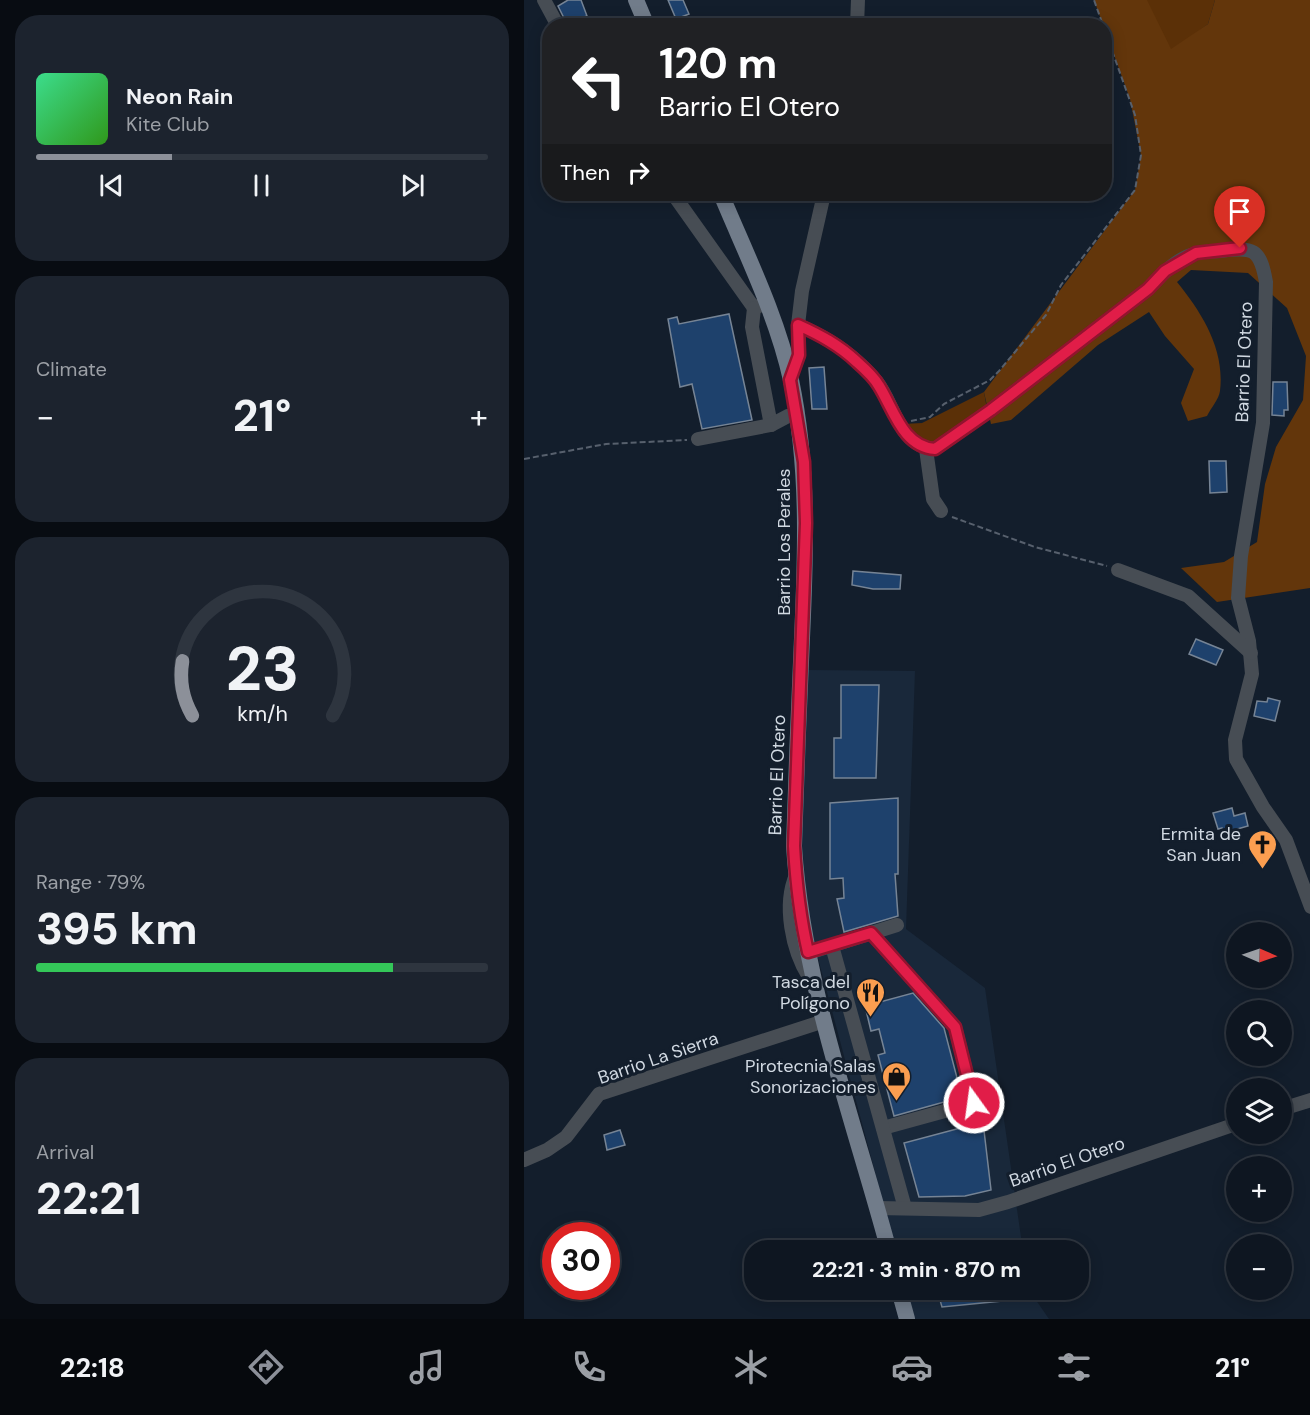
<!DOCTYPE html>
<html lang="en">
<head>
<meta charset="utf-8">
<style>
  body { margin:0; font-family:"DM Sans",sans-serif; background:#1c232e; color:#f1f3f6; height:100vh; display:flex; flex-direction:column; font-size:22px; white-space:nowrap }
  * { box-sizing:border-box; margin:0 }
  p { font-size:20px; color:#9b9fa5 }
  .icon { flex:none; width:33px; height:33px; fill:none; stroke:currentColor; stroke-width:2; stroke-linecap:round; stroke-linejoin:round }
  .map { position:relative; flex:1; overflow:hidden }
  .details { display:flex; flex-direction:column; gap:15px; padding:15px; background:#080c12; width:524px }
  .details>* { flex:none }
  .top-card { position:absolute; left:18px; top:18px; width:570px; height:183px; border-radius:24px; box-shadow:0 3px 15px #0003,0 0 0 2px #2e353f; background:#202124; color:#fff; overflow:hidden }
  .needle { width:39px; rotate:92deg }
  .tools { position:absolute; left:702px; top:922px; display:grid; gap:12px }
  .tools a { display:grid; place-items:center; width:66px; height:66px; border-radius:50%; background:#0e1621; box-shadow:0 3px 15px #0003,0 0 0 2px #2e353f; font-size:30px }
  .speed { position:absolute; left:18px; top:1222px; display:flex; gap:12px; font-size:30px; font-weight:700; text-align:center }
  .speed>* { display:grid; place-content:center; width:78px; height:78px; border-radius:50%; background:#0e1621; box-shadow:0 3px 15px #0003,0 0 0 2px #2e353f; line-height:1 }
  .speed .limit { border:9px solid #d22; background:#fff; color:#111 }
  .pin { position:absolute; display:grid; place-items:center; width:51px; height:51px; color:#fff; margin:-62px -26px; border-radius:50% 50% 50% 0; rotate:-45deg; box-shadow:0 0 6px #0007 }
  .pin .icon { rotate:45deg }
  .me { position:absolute; width:66px; margin:-33px; rotate:346deg; stroke-linejoin:round; filter:drop-shadow(0 0 4px #0008) }
  .turn { display:flex; align-items:center; gap:21px; height:126px; padding:0 18px; font-size:27px }
  .turn .icon { width:78px; height:78px; stroke-width:2.5 }
  .turn b { display:block; font-size:42px; line-height:51px }
  .then { display:flex; align-items:center; height:57px; padding:0 18px; background:#0003; gap:12px; font-size:22px }
  .big { font-size:45px; font-weight:700; line-height:1.1 }
  .details .widget { flex:1; display:flex; flex-direction:column; justify-content:center; gap:9px; min-width:0; padding:0 21px; border-radius:24px; background:#1c232e }
  .details .dial { align-items:center; gap:0 }
  .dial svg { height:156px; overflow:visible; fill:none; stroke:#2e353f; stroke-width:7; stroke-linecap:round; text-anchor:middle }
  .dial text { fill:#f1f3f6; stroke:none }
  .song { display:flex; align-items:center; gap:18px }
  .cover { width:72px; height:72px; border-radius:9px; background:linear-gradient(135deg,hsl(150 70% 55%),hsl(110 70% 35%)) }
  .played { height:6px; border-radius:3px; background:linear-gradient(90deg,#8c9099 30%,#2e353f 30%) }
  .keys { display:flex; justify-content:space-around; direction:ltr }
  .heat { display:flex; justify-content:space-between; align-items:center; font-size:33px; direction:ltr }
  .charge { height:9px; border-radius:4px; background:linear-gradient(90deg,#34c759 79%,#2e353f 0) }
  .trip { position:absolute; left:220px; top:1240px; width:345px; height:60px; border-radius:24px; background:#0e1621; box-shadow:0 3px 15px #0003,0 0 0 2px #2e353f; font-weight:700; line-height:60px; text-align:center }
  .dock { display:flex; height:96px; justify-content:space-around; align-items:center; background:#06090d; color:#9b9fa5 }
  .dock .icon { width:42px; height:42px }
  .dock .active { color:#8c9099 }
  .dock b { font-size:27px; color:#f1f3f6 }
  main { display:flex; flex:1; min-height:0 }
  .map>svg:first-child { display:block }
  .built { fill:#19283a }
  .green { fill:#5b3007 }
  .forest { fill:#63360b }
  .building { fill:#1e416c; stroke:#768495; stroke-width:1.5 }
  .lines { fill:none; stroke-linecap:round; stroke-linejoin:round }
  .path { stroke:#57606d; stroke-width:2; stroke-dasharray:6 3; stroke-linecap:butt }
  .minor { stroke:#474d54; stroke-width:14 }
  .major { stroke:#717c8a; stroke-width:16 }
  .route-casing { stroke:#92132f; stroke-width:15 }
  .route { stroke:#e11d48; stroke-width:10 }
  .labels { text-anchor:middle; dominant-baseline:central; stroke-width:6; stroke-linejoin:round; paint-order:stroke }
  .street-label { font-size:18px; fill:#d1d9e2; stroke:#131e2c }
  .poi-label { font-size:18px; fill:#d1d9e2; stroke:#131e2c; text-anchor:end }
</style>
</head>
<body>
<main>
<section class="details">
<div class="widget">
<div class="song"><i class="cover"></i><div><b>Neon Rain</b><p>Kite Club</p></div></div>
<div class="played"></div>
<div class="keys"><svg class="icon" aria-label="previous" viewBox="0 0 24 24"><path d="M18 5L8 12l10 7zM5 5v14"/></svg><svg class="icon" aria-label="pause" viewBox="0 0 24 24"><path d="M8 5v14M16 5v14"/></svg><svg class="icon" aria-label="next" viewBox="0 0 24 24"><path d="M6 5l10 7-10 7zM19 5v14"/></svg></div>
</div>
<div class="widget"><p>Climate</p>
<div class="heat"><a>−</a><b class="big">21°</b><a>+</a></div>
</div>
<div class="widget dial"><svg viewBox="0 0 100 80">
<path d="M14 69A42 42 0 1 1 86 69"/>
<path d="M14 69A42 42 0 0 1 9 41" stroke="#8c9099"/>
<text x="50" y="56" font-size="32" font-weight="700">23</text>
<text x="50" y="72" font-size="11">km/h</text>
</svg></div>
<div class="widget"><p>Range · 79%</p><b class="big">395 km</b><div class="charge"></div></div>
<div class="widget"><p>Arrival</p><b class="big">22:21</b></div>
</section>
<div class="map">
<svg width="787" height="1319" viewBox="0 0 787 1319">
  <rect width="100%" height="100%" fill="#131e2c"/>
  <g class="built">
    <path d="M 284,670 L 391,671 L 382,929 L 461,988 L 499,1251 L 372,1251 L 291,947 L 282,890 L 277,833 Z"/>
    <path d="M 383,1290 L 505,1290 L 525,1319 L 390,1319 Z"/>
  </g>
  <g class="green">
    <path d="M 622,0 L 691,0 L 684,24 L 647,52 Z"/>
    <path d="M 460,392 L 463,409 L 417,442 L 401,443 L 379,424 L 398,423 Z"/>
  </g>
  <path class="forest" d="M 570,0 L 623,0 L 647,49 L 684,24 L 691,0 L 786,0 L 786,588 L 693,602 L 657,568 L 700,562 L 733,542 L 741,484 L 752,447 L 779,400 L 782,356 L 763,308 L 724,273 L 667,270 L 653,282 C 678,313 701,349 696,391 C 695,399 687,408 683,416 L 664,421 L 657,403 L 670,369 L 641,336 L 625,312 L 574,345 L 487,420 L 467,424 L 460,392 L 611,190 L 617,155 L 606,99 Z"/>
  <g class="building">
    <path d="M 44,0 L 57,0 L 63,16 L 44,22 L 43,17 L 40,18 L 34,6 Z"/>
    <path d="M 144,0 L 159,0 L 165,14 L 152,19 Z"/>
    <path d="M 205,314 L 228,420 L 178,429 L 168,384 L 156,387 L 144,319 L 153,317 L 155,324 Z"/>
    <path d="M 300,367 L 303,409 L 288,409 L 285,368 Z"/>
    <path d="M 749,382 L 763,382 L 764,410 L 760,410 L 760,416 L 748,415 Z"/>
    <path d="M 685,461 L 702,461 L 703,492 L 686,493 Z"/>
    <path d="M 329,571 L 377,575 L 376,589 L 349,589 L 328,585 Z"/>
    <path d="M 672,639 L 699,650 L 692,665 L 665,654 Z"/>
    <path d="M 317,685 L 355,685 L 352,778 L 310,778 L 310,738 L 317,738 Z"/>
    <path d="M 744,698 L 756,701 L 751,721 L 730,716 L 733,701 L 743,702 Z"/>
    <path d="M 374,798 L 374,874 L 371,874 L 374,916 L 320,932 L 313,899 L 320,898 L 319,878 L 306,879 L 306,803 Z"/>
    <path d="M 708,808 L 710,816 L 721,813 L 724,826 L 699,833 L 698,828 L 694,829 L 689,813 Z"/>
    <path d="M 389,993 L 420,1028 L 438,1097 L 370,1116 L 354,1055 L 361,1053 L 355,1029 L 347,1031 L 341,1006 Z"/>
    <path d="M 459,1122 L 467,1190 L 441,1196 L 395,1197 L 380,1143 Z"/>
    <path d="M 96,1130 L 101,1145 L 83,1150 L 80,1135 Z"/>
    <path d="M 413,1290 L 477,1290 L 478,1301 L 418,1307 Z"/>
  </g>
  <g class="lines">
    <g class="path">
      <path d="M 387,421 L 406,417 L 420,404 L 466,380 L 475,371 L 522,315 L 537,285 L 611,190 L 617,155 L 611,115 L 570,0"/>
      <path d="M 0,459 L 82,444 L 163,440"/>
      <path d="M 428,517 L 511,547 L 583,566"/>
    </g>
    <g class="minor">
      <path d="M 20,0 L 34,26"/>
      <path d="M 333,26 L 334,0"/>
      <path d="M 149,194 L 230,308 L 242,303"/>
      <path d="M 230,308 L 228,327 L 247,425"/>
      <path d="M 274,325 C 305,338 331,355 353,382 C 371,405 375,447 411,449 L 467,410 L 624,289 C 637,275 654,257 673,253 C 681,251 689,252 697,251 C 729,247 736,248 742,282 L 739,423 L 717,556 L 714,598 L 725,641 L 728,674 L 711,740 L 712,759 L 739,807 L 762,840 L 787,907"/>
      <path d="M 266,380 L 275,355 L 274,325 L 278,291 L 300,194"/>
      <path d="M 174,439 L 247,425 L 264,416 L 273,415"/>
      <path d="M 402,449 L 409,499 L 417,511"/>
      <path d="M 594,570 L 664,596 L 727,653"/>
      <path d="M 272,875 C 259,905 268,950 285,977"/>
      <path d="M 347,933 L 431,1027 L 450,1103 L 359,1128"/>
      <path d="M 308,946 L 381,1208"/>
      <path d="M 284,953 L 373,925"/>
      <path d="M 758,1109 L 787,1100"/>
      <path d="M 0,1160 L 23,1150 L 42,1137 L 75,1094 L 300,1021"/>
      <path d="M 354,1208 L 455,1210 L 484,1202 L 712,1124"/>
    </g>
    <g class="major">
      <path d="M 112,0 L 123,26"/>
      <path d="M 197,194 C 222,254 253,316 267,380 C 285,466 282,551 278,638 C 275,707 272,777 270,846 C 279,985 329,1117 365,1251"/>
      <path d="M 375,1290 L 383,1319"/>
    </g>
  </g>
  <g class="lines">
    <defs>
      <path id="route" d="M 450,1103 L 431,1027 L 347,933 L 284,952 C 276,917 272,882 270,846 L 282,523 L 280,462 L 266,380 L 275,355 L 274,325 C 296,335 315,345 333,362 C 341,369 350,377 355,386 C 370,410 379,447 411,449 L 467,410 L 624,289 L 641,271 L 672,253 L 716,248"/>
    </defs>
    <use href="#route" class="route-casing"/>
    <use href="#route" class="route"/>
  </g>
  <defs>
    <symbol id="church-pin" viewBox="-11 -11 22 30"><path d="M0 17L-7.5 6A9.5 9.5 0 1 1 7.5 6Z" fill="#fb9e50" stroke="#131e2c"/><path d="M-1.2-6h2.4v3.5h3.3v2.4h-3.3V6h-2.4V-.1h-3.3v-2.4h3.3Z" fill="#111"/></symbol>
    <symbol id="restaurant-pin" viewBox="-11 -11 22 30"><path d="M0 17L-7.5 6A9.5 9.5 0 1 1 7.5 6Z" fill="#fb9e50" stroke="#131e2c"/><path d="M-5-6h1v4h1v-4h1v4h1v-4h1v5L-1.5 .5V6h-2V.5L-5-1ZM5-6V6H3V1.5H1.5Q1.5-4 5-6Z" fill="#111"/></symbol>
    <symbol id="shop-pin" viewBox="-11 -11 22 30"><path d="M0 17L-7.5 6A9.5 9.5 0 1 1 7.5 6Z" fill="#fb9e50" stroke="#131e2c"/><path d="M-5-2.5h2.3a2.7 3.5 0 0 1 5.4 0H5L5.5 6h-11ZM-1.5-2.5h3a1.5 2.3 0 0 0-3 0Z" fill="#111"/></symbol>
  </defs>
  <g fill-rule="evenodd">
    <use href="#church-pin" x="722" y="828" width="33" height="45"/>
    <use href="#restaurant-pin" x="330" y="976" width="33" height="45"/>
    <use href="#shop-pin" x="356" y="1060" width="33" height="45"/>
  </g>
  <g class="labels">
    <g class="street-label">
      <text transform="translate(720 362) rotate(-88)">Barrio El Otero</text>
      <text transform="translate(260 542) rotate(-90)">Barrio Los Perales</text>
      <text transform="translate(253 775) rotate(-88)">Barrio El Otero</text>
      <text transform="translate(134 1058) rotate(-19)">Barrio La Sierra</text>
      <text transform="translate(543 1162) rotate(-19)">Barrio El Otero</text>
    </g>
    <g class="poi-label">
      <text x="717" y="834">Ermita de<tspan x="717" dy="21">San Juan</tspan></text>
      <text x="326" y="982">Tasca del<tspan x="326" dy="21">Polígono</tspan></text>
      <text x="352" y="1066">Pirotecnia Salas<tspan x="352" dy="21">Sonorizaciones</tspan></text>
    </g>
  </g>
</svg>
<div class="tools">
<a><svg class="needle" viewBox="-14 -14 28 28"><path d="M0-13l5 13h-10z" fill="#e53935"/><path d="M0 13l5-13h-10z" fill="#9b9fa5"/></svg></a>
<a><svg class="icon" aria-label="search" viewBox="0 0 24 24"><circle cx="10" cy="10" r="6"/><path d="M15 15l6 6"/></svg></a>
<a><svg class="icon" aria-label="layers" viewBox="0 0 24 24"><path d="M12 4l9 5-9 5-9-5zM3 14l9 5 9-5"/></svg></a>
<a>+</a>
<a>−</a>
</div>
<div class="speed"><div class="limit">30</div></div>
<div class="pin" style="left:716px;top:248px;background:#d93025"><svg class="icon" aria-label="arrive" viewBox="0 0 24 24"><path d="M6 21V4h12l-3 4 3 4H6"/></svg></div>
<svg class="me" style="left:450px;top:1103px" viewBox="-20 -20 40 40"><circle r="17" fill="#e11d48" stroke="#fff" stroke-width="3"/><path d="M0-11L8 9 0 5-8 9z" fill="#fff"/></svg>
<div class="trip">22:21 · 3 min · 870 m</div>
<div class="top-card">
<div class="turn"><svg class="icon" aria-label="left" viewBox="0 0 24 24"><path d="M17 20v-9H6M10 6l-5 5 5 5"/></svg><div><b>120 m</b>Barrio El Otero</div></div>
<div class="then">Then<svg class="icon" aria-label="right" viewBox="0 0 24 24"><path d="M7 20v-9h11M14 6l5 5-5 5"/></svg></div>
</div>
</div>
</main>
<nav class="dock">
<b>22:18</b>
<svg class="icon active" aria-label="directions" viewBox="0 0 24 24"><path d="M12 3l9 9-9 9-9-9zM9 14v-3h6M13 9l2 2-2 2"/></svg>
<svg class="icon" aria-label="music" viewBox="0 0 24 24"><path d="M9 18V5l10-2v13"/><circle cx="6" cy="18" r="3"/><circle cx="16" cy="16" r="3"/></svg>
<svg class="icon" aria-label="phone" viewBox="0 0 24 24"><path d="M5 4h4l2 5-3 2q2 4 5 5l2-3 5 2v4C11 20 4 13 5 4z"/></svg>
<svg class="icon" aria-label="climate" viewBox="0 0 24 24"><path d="M12 3v18M4 7l16 10M4 17L20 7"/></svg>
<svg class="icon" aria-label="car" viewBox="0 0 24 24"><path d="M5 17H2v-5l4-1 3-4h7l3 4 3 1v5h-3M9 17h6M6 11h13"/><circle cx="7" cy="17" r="2"/><circle cx="17" cy="17" r="2"/></svg>
<svg class="icon" aria-label="filters" viewBox="0 0 24 24"><path d="M4 7h16M4 17h16"/><circle cx="9" cy="7" r="2"/><circle cx="15" cy="17" r="2"/></svg>
<b>21°</b>
</nav>
</body>
</html>
